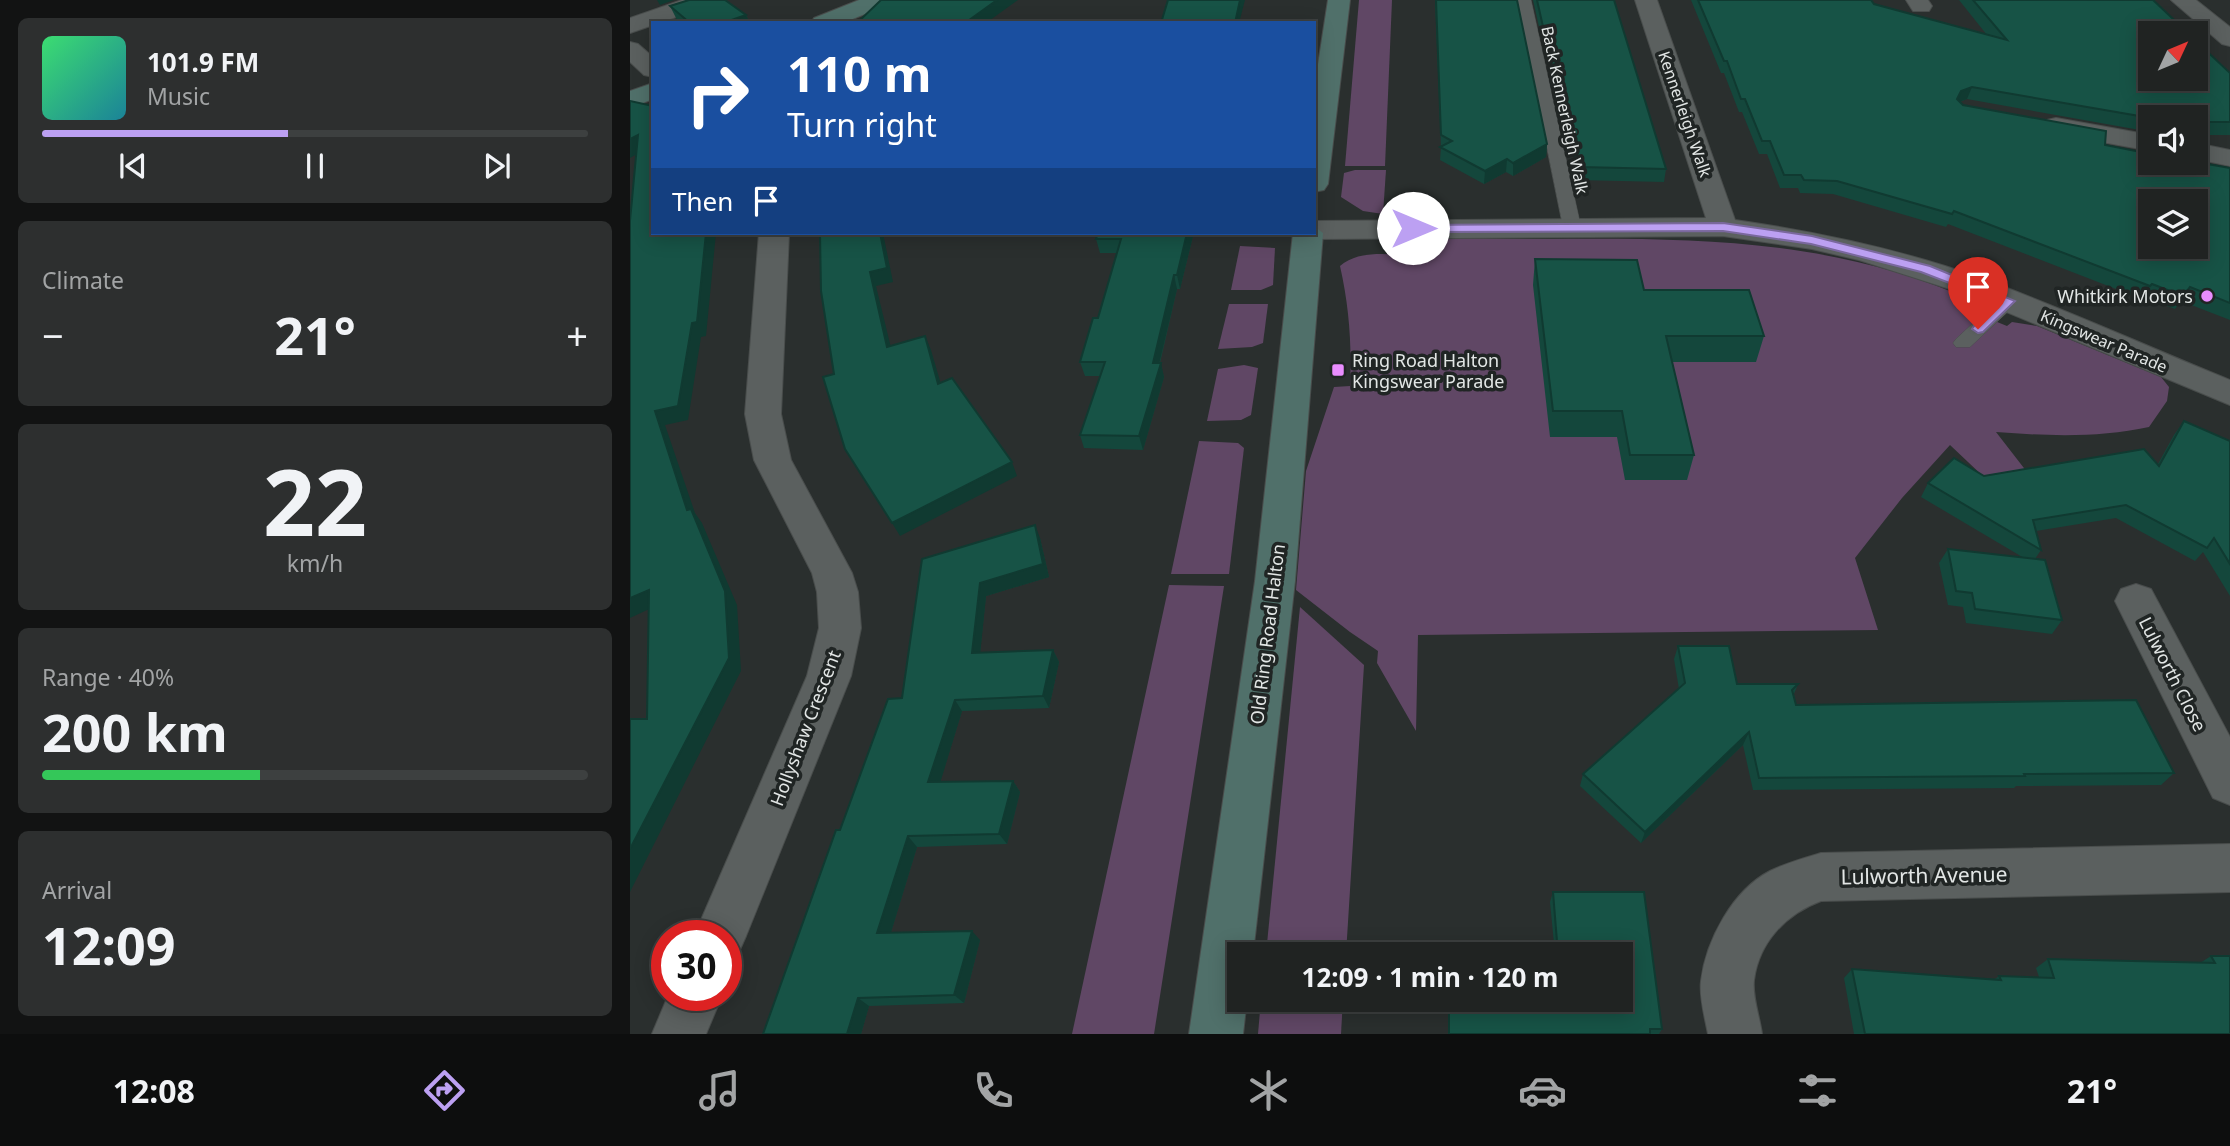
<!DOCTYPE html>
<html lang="en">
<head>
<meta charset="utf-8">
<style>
  body { margin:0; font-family:"Noto Sans",sans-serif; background:#2d2f2f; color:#f1f3f6; height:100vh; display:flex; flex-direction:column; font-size:26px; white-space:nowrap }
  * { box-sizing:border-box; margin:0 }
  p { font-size:23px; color:#a2a4a5 }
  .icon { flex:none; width:38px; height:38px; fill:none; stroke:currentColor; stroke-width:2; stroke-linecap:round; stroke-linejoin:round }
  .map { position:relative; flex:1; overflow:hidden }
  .details { display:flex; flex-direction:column; gap:18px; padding:18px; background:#121313; width:630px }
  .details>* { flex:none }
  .hud { position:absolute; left:21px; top:21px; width:665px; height:214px; border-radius:0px; box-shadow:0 4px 18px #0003,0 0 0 2px #3d4040; background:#1a4fa0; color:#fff; overflow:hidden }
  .needle { width:46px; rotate:46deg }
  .tools { position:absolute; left:1508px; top:21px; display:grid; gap:14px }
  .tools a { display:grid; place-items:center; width:70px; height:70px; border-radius:0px; background:#202322; box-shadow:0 4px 18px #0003,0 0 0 2px #3d4040; font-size:35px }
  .speed { position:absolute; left:21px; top:920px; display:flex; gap:14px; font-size:35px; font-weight:700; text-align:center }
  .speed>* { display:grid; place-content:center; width:91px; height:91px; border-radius:50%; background:#202322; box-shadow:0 4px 18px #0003,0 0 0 2px #3d4040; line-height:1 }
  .speed .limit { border:10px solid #d22; background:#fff; color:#111 }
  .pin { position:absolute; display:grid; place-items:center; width:60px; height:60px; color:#fff; margin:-72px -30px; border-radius:50% 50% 50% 0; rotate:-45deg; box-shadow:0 0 7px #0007 }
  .pin .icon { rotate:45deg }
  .me { position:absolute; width:77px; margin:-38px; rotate:90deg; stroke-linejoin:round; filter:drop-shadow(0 0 5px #0008) }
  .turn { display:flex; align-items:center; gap:24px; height:147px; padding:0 21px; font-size:32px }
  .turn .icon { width:91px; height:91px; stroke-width:2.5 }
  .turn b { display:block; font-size:49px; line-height:60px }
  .then { display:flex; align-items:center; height:66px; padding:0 21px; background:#0003; gap:14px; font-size:26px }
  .big { font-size:52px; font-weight:700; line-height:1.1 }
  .details .card { flex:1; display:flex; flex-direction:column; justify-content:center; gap:10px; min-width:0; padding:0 24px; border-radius:10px; background:#2d2f2f }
  .details .dial { align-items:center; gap:0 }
  .dial b { font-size:91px; line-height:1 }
  .song { display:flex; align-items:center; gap:21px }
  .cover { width:84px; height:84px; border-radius:10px; background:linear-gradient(135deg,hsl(140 70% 55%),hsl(190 70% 35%)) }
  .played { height:7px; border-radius:4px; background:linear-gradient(90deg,#bca0f2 45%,#3d4040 45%) }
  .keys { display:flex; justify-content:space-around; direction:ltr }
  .heat { display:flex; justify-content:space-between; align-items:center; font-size:38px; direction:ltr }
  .charge { height:10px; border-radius:5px; background:linear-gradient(90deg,#34c759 40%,#3d4040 0) }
  .trip { position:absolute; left:597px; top:942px; width:406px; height:70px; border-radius:0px; background:#202322; box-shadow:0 4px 18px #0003,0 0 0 2px #3d4040; font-weight:700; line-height:70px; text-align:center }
  .menu { display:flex; height:112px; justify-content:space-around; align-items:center; background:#0d0e0e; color:#a2a4a5 }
  .menu .icon { width:49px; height:49px }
  .menu .selected { color:#bca0f2 }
  .menu b { font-size:32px; color:#f1f3f6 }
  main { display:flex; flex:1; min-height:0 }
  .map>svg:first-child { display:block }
  .green { fill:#604765 }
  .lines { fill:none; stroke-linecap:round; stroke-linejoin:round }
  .lane-casing { stroke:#494d4c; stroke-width:1 }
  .street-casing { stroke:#494d4c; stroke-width:2 }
  .secondary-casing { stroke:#494d4c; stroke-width:2 }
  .lane { fill:#5b605f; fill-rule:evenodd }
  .street { fill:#5b605f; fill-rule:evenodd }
  .secondary { fill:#50706a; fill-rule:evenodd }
  .wall { fill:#14473c }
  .shaded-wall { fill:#103a31 }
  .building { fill:#175346; stroke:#103a31; stroke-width:2; fill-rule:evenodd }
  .route { fill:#bca0f2; stroke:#7a689d; stroke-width:2 }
  .poi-dot { fill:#e98dfe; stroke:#202524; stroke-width:2.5 }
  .labels { text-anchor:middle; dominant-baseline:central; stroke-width:7; stroke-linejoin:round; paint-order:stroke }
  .far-street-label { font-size:16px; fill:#e2e6e5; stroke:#202524 }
  .poi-label { font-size:18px; fill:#e2e6e5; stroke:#202524; text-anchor:end }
  .street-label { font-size:18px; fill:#e2e6e5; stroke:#202524 }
  .near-street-label { font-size:21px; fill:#e2e6e5; stroke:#202524 }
</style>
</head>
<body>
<main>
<section class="details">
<div class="card">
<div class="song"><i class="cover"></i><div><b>101.9 FM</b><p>Music</p></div></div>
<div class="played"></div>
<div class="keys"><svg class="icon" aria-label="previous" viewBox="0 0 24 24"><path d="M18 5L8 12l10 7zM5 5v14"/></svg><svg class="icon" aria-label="pause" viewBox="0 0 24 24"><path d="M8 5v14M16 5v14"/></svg><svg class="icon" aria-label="next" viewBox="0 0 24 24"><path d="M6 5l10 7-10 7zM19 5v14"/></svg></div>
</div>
<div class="card"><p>Climate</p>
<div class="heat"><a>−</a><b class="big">21°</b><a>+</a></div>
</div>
<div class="card dial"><b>22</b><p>km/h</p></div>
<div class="card"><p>Range · 40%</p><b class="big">200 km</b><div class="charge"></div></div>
<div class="card"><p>Arrival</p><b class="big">12:09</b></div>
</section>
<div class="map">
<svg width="1600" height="1034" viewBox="0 0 1600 1034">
  <rect width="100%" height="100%" fill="#2a2f2e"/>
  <g class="green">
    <path d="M 729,0 L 762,0 L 755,166 L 715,166 Z"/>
    <path d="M 725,170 L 756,170 L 753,214 L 733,211 L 711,197 L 714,173 Z"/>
    <path d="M 781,238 C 828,238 874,239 920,239 C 1070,238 1204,239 1344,301 L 1348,309 L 1345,313 L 1377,326 L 1382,322 L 1407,326 L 1531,377 L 1539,387 L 1537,401 L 1519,427 C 1469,438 1417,436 1366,432 L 1397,472 L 1356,479 L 1320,445 L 1272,498 L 1225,558 L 1248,630 L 788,635 L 786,731 L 747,663 L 748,651 L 720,632 L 666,590 L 676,471 L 704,387 L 720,386 C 722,344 719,306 710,266 C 730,249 759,255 783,255 Z"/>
    <path d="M 610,246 L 645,248 L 643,285 L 631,290 L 601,290 Z"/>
    <path d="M 599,304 L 638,304 L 633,343 L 622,347 L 588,349 Z"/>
    <path d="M 614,365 L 628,368 L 621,415 L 611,420 L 577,421 L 588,369 Z"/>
    <path d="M 569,441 L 608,443 L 614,448 L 599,574 L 541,574 Z"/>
    <path d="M 539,585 L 594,586 L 524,1034 L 442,1034 Z"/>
    <path d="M 670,607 L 734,665 L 716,954 L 636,954 Z"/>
    <path d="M 631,999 L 713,999 L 711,1034 L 628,1034 Z"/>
  </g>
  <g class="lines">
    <defs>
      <g id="lane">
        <path d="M 887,0 L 901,0 L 951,227 L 948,231 L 936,231 L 933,227 Z"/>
        <path d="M 1378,295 L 1385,297 L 1387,301 L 1385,305 L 1340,347 L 1326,347 L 1323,343 L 1326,339 L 1371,297 Z"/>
      </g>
      <g id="street">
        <path d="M 52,0 L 84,0 L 81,5 L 0,33 L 0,18 Z"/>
        <path d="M 1005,0 L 1027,0 L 1105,220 C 1188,232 1269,249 1348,277 C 1433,308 1516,346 1600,380 L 1600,405 L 1326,291 L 1229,260 L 1182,249 L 1093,236 L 684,239 L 674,236 L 671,233 L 684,233 L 684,221 L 1076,218 Z"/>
        <path d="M 1276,0 L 1298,0 L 1302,6 L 1299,11 L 1283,11 Z"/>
        <path d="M 1541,0 L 1566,0 L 1600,27 L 1600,46 L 1592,44 Z"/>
        <path d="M 0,42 L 8,44 L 23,57 L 23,77 L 14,75 L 0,62 Z"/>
        <path d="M 1426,118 L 1521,135 L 1521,151 L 1417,132 L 1413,126 L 1417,120 Z"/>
        <path d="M 1566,143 L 1600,150 L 1600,166 L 1566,159 Z"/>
        <path d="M 129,233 L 159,233 L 151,414 L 161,460 L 222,573 L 228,592 L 231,628 L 221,676 L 116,936 L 108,954 L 96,959 L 96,936 L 64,936 L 177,676 L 189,628 L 187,592 L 182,573 L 124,460 L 115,414 Z"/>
        <path d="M 1506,584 L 1521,589 L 1600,737 L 1600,805 L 1583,798 L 1485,601 L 1491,589 Z"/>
        <path d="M 1600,844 L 1600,892 L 1191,901 C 1156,914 1129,942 1124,980 C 1122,996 1130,1018 1132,1034 L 1078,1034 C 1075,1018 1069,997 1071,981 C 1076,940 1103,890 1140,871 C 1156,863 1174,858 1191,853 Z"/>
        <path d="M 38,996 L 92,996 L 76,1034 L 22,1034 Z"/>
      </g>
      <g id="secondary">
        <path d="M 229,0 L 260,0 L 257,5 L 213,23 L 181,23 L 184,18 Z"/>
        <path d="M 698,0 L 720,0 L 698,184 L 694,190 L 684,192 L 684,90 Z"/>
        <path d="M 23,83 L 23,99 L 0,108 L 0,91 Z"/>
        <path d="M 684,226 L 693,233 L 665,581 L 623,954 L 609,954 L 609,999 L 617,999 L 613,1034 L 559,1034 L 625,581 L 663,233 L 684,233 Z"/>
      </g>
    </defs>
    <use href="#lane" class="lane-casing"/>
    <use href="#street" class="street-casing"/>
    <use href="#secondary" class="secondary-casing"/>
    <use href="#lane" class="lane"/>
    <use href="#street" class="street"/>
    <use href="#secondary" class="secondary"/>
  </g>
  <g class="wall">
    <path d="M 805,0 L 917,144 L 916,157 L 883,176 L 876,172 L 854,184 L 810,160 L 811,147 Z"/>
    <path d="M 903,0 L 984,0 L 1036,169 L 1034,182 L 948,180 L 941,143 L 936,146 Z"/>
    <path d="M 1061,0 L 1241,0 L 1244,4 L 1357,35 L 1329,0 L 1523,0 L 1600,73 L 1600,135 L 1566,135 L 1566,117 L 1521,117 L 1521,132 L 1337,99 L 1330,102 L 1333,105 L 1475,145 L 1600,168 L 1600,320 L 1551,301 L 1545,309 L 1514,297 L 1512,299 L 1318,224 L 1316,227 L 1203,194 L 1170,193 L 1168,188 L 1150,188 L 1137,154 L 1129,154 L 1112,112 L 1109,112 L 1094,73 L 1091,73 Z"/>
    <path d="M 40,6 L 116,15 L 120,23 L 51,23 L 47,20 Z"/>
    <path d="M 468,233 L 569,233 L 568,236 L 563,236 L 550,289 L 547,289 L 530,363 L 534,377 L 513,450 L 454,448 L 450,435 L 470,376 L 455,376 L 450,362 L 468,318 L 487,253 L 470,253 L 466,239 Z"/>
    <path d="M 905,259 L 1014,290 L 1134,336 L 1126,362 L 1042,362 L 1064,455 L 1057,480 L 995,480 L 987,437 L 920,437 L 903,285 Z"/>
    <path d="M 1554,421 L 1600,441 L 1600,596 L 1573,552 L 1565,561 L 1486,518 L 1406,531 L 1411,550 L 1405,559 L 1432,620 L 1422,634 L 1336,623 L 1333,607 L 1318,605 L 1309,563 L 1318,549 L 1394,558 L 1291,497 L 1298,483 L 1354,476 L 1528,464 L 1544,435 Z"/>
    <path d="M 410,538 L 419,577 L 356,596 L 350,653 L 423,650 L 429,662 L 419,708 L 332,711 L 310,782 L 383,781 L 390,792 L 377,844 L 287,847 L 261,932 L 350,940 L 334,1003 L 239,1006 L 231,1034 L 133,1034 L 210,830 L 272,698 L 292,559 Z"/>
    <path d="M 1048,646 L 1107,684 L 1168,684 L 1164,694 L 1166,705 L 1544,773 L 1531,785 L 1386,786 L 1384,788 L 1123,790 L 1113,745 L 1011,843 L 950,786 L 953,774 L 1049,689 L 1044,659 Z"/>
    <path d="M 923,892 L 1014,892 L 1032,1029 L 1029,1034 L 819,1034 L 819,1010 L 873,1010 L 872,999 L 990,999 L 990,954 L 925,954 L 920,902 Z"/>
    <path d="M 1581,956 L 1600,956 L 1600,1034 L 1224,1034 L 1214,978 L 1222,969 L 1365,979 L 1369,976 L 1409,977 L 1406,968 L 1418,959 L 1570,963 Z"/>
  </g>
  <g class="shaded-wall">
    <path d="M 27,0 L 44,0 L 30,5 Z"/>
    <path d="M 367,0 L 388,0 L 356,23 L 335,23 Z"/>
    <path d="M 610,0 L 615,0 L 609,23 L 605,23 Z"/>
    <path d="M 116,15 L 120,23 L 93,23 Z"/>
    <path d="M 1342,87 L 1337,99 L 1326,103 L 1322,112 L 1331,91 Z"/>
    <path d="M 942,131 L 941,143 L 936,146 L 937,133 Z"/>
    <path d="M 8,135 L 16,149 L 0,158 L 0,139 Z"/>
    <path d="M 917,144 L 916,157 L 883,176 L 883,163 Z"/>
    <path d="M 877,159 L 876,172 L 854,184 L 855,171 Z"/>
    <path d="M 76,233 L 86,233 L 76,336 L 71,337 L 58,420 L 35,425 L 65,513 L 72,523 L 107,605 L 111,671 L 0,892 L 0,849 L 57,510 L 25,411 L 62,323 Z"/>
    <path d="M 250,233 L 253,233 L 263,282 L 246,286 L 264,360 L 257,347 L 240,272 Z"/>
    <path d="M 557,233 L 562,233 L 563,236 L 550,289 L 547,275 Z"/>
    <path d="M 544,275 L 547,289 L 526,377 L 523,363 Z"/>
    <path d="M 295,336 L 301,350 L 315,398 L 308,384 Z"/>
    <path d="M 531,363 L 534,377 L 513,450 L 509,436 Z"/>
    <path d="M 382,462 L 387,476 L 270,536 L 262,523 Z"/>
    <path d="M 405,525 L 410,538 L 419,577 L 356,596 L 349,665 L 342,653 L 350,583 Z"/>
    <path d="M 19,590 L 32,603 L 0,618 L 0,598 Z"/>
    <path d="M 423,650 L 429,662 L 419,708 L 413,696 Z"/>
    <path d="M 325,700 L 332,711 L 307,793 L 298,782 Z"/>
    <path d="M 1119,732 L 1113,745 L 1011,843 L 1015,832 Z"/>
    <path d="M 383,781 L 390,792 L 377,844 L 369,834 Z"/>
    <path d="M 278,836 L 287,847 L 258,942 L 247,933 Z"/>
    <path d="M 342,931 L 350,940 L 334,1003 L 324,995 Z"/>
    <path d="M 228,998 L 239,1006 L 231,1034 L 217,1034 Z"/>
  </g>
  <g class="building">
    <path d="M 59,0 L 95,0 L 116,15 L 93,23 L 60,23 L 40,6 Z"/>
    <path d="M 251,0 L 367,0 L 335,23 L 227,23 Z"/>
    <path d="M 538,0 L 610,0 L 605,23 L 531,23 Z"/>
    <path d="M 806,0 L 887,0 L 917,144 L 883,163 L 877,159 L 855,171 L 810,147 L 822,141 L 811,135 Z"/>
    <path d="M 907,0 L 984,0 L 1036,169 L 950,167 L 942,131 L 937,133 Z"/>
    <path d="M 1068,0 L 1241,0 L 1244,4 L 1377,40 L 1343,0 L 1523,0 L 1558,33 L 1521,33 L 1521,79 L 1566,79 L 1566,41 L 1600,73 L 1600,122 L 1566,122 L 1566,117 L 1521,117 L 1521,118 L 1342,87 L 1331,91 L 1327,99 L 1333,105 L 1476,131 L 1475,145 L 1521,154 L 1521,163 L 1566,162 L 1600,168 L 1600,303 L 1560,287 L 1553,296 L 1522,284 L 1520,286 L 1324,211 L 1322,214 L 1207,181 L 1174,180 L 1171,175 L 1154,175 L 1140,141 L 1132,141 L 1115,99 L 1111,99 L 1097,61 L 1094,61 ZM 1521,201 L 1566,201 L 1566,247 L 1521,247 Z"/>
    <path d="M 0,101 L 23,106 L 23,233 L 76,233 L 67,322 L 62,323 L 48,406 L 25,411 L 57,510 L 61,509 L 95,591 L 99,658 L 0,849 L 0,719 L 17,719 L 19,590 L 0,598 L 0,221 L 8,135 L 0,139 Z"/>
    <path d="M 190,233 L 250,233 L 257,268 L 240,272 L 257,347 L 295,336 L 308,384 L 322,378 L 382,462 L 262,523 L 215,449 L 193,377 L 204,374 L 191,291 Z"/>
    <path d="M 468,233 L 557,233 L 547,275 L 544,275 L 523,363 L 531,363 L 509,436 L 450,435 L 475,362 L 450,362 L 463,318 L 468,318 L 491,239 L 466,239 Z"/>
    <path d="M 905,259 L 1007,260 L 1014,290 L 1119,290 L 1134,336 L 1036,336 L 1064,455 L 1000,455 L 992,411 L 923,411 Z"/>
    <path d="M 1554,421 L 1600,441 L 1600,564 L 1584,538 L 1577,548 L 1496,505 L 1403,520 L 1411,550 L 1298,483 L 1324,458 L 1354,476 L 1514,449 L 1529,466 Z"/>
    <path d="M 405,525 L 413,564 L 350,583 L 342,653 L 423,650 L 413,696 L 325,700 L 298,782 L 383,781 L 369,834 L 278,836 L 247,933 L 342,931 L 324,995 L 228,998 L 217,1034 L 133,1034 L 206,830 L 210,830 L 258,699 L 272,698 L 292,559 Z"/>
    <path d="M 1318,549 L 1415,560 L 1432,620 L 1345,609 L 1342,593 L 1326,591 Z"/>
    <path d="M 1048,646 L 1099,646 L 1107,684 L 1168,684 L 1162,690 L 1166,705 L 1506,700 L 1544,773 L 1394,774 L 1395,776 L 1129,778 L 1119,732 L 1015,832 L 953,774 L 1055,683 Z"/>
    <path d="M 923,892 L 1014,892 L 1032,1029 L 1020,1029 L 1020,1034 L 819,1034 L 819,1010 L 875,1010 L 874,999 L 990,999 L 990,954 L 928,954 Z"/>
    <path d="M 1581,956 L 1600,956 L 1600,1034 L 1235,1034 L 1222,969 L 1371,980 L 1369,976 L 1424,978 L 1418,959 L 1585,963 Z"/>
  </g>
  <path class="route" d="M 1093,223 L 1182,236 L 1300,266 L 1385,301 L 1353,332 L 1348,333 L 1342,329 L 1344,326 L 1369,302 L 1291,272 L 1181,244 L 1093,231 L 783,232 L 777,228 L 783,225 Z"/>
  <g class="poi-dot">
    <circle cx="1577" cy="296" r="7"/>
    <rect x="701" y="363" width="14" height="14" rx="3.5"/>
  </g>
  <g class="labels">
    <g class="far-street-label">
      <text transform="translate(935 110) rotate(78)">Back Kennerleigh Walk</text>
      <text transform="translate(1055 114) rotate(71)">Kennerleigh Walk</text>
      <text transform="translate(1474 341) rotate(23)">Kingswear Parade</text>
    </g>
    <g class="poi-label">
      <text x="1563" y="296">Whitkirk Motors</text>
      <text x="722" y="360" text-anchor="start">Ring Road Halton<tspan x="722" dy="21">Kingswear Parade</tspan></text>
    </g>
    <g class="street-label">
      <text transform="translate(637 634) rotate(-83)">Old Ring Road Halton</text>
      <text transform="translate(1543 674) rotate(63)">Lulworth Close</text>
      <text transform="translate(175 728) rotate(-69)">Hollyshaw Crescent</text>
    </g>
    <g class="near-street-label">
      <text transform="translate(1294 875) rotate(-1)">Lulworth Avenue</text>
    </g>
  </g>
</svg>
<div class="tools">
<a><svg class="needle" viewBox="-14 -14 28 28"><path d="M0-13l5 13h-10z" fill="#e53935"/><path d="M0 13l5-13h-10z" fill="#a2a4a5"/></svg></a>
<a><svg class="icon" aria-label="sound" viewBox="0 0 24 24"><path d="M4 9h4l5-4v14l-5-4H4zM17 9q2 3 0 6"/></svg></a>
<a><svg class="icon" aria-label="layers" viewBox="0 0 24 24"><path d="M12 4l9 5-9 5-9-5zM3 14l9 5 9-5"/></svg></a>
</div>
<div class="speed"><div class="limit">30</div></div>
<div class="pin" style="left:1348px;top:329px;background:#d93025"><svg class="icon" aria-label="arrive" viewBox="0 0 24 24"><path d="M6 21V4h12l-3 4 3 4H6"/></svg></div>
<svg class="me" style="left:783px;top:228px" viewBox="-20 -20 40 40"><circle r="19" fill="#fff"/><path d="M0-13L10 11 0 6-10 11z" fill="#bca0f2"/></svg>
<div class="trip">12:09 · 1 min · 120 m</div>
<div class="hud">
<div class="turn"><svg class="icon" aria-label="right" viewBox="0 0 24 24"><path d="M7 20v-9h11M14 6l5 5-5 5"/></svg><div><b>110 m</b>Turn right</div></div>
<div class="then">Then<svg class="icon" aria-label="arrive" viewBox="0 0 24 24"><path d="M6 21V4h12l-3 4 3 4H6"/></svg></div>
</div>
</div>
</main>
<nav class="menu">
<b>12:08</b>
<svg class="icon selected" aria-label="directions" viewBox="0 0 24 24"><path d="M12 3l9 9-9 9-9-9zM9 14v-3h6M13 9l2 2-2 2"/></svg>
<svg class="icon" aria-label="music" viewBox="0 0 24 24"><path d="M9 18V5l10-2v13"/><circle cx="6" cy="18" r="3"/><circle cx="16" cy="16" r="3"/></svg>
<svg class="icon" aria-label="phone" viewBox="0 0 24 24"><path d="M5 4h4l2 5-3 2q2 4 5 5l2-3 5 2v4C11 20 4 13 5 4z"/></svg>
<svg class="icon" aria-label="climate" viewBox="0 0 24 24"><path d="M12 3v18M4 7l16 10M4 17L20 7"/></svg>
<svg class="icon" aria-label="car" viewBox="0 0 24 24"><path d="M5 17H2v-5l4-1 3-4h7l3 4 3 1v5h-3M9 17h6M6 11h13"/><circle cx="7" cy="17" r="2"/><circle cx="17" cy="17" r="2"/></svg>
<svg class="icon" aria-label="filters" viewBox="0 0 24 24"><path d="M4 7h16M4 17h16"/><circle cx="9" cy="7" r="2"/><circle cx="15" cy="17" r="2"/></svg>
<b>21°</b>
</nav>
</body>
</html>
